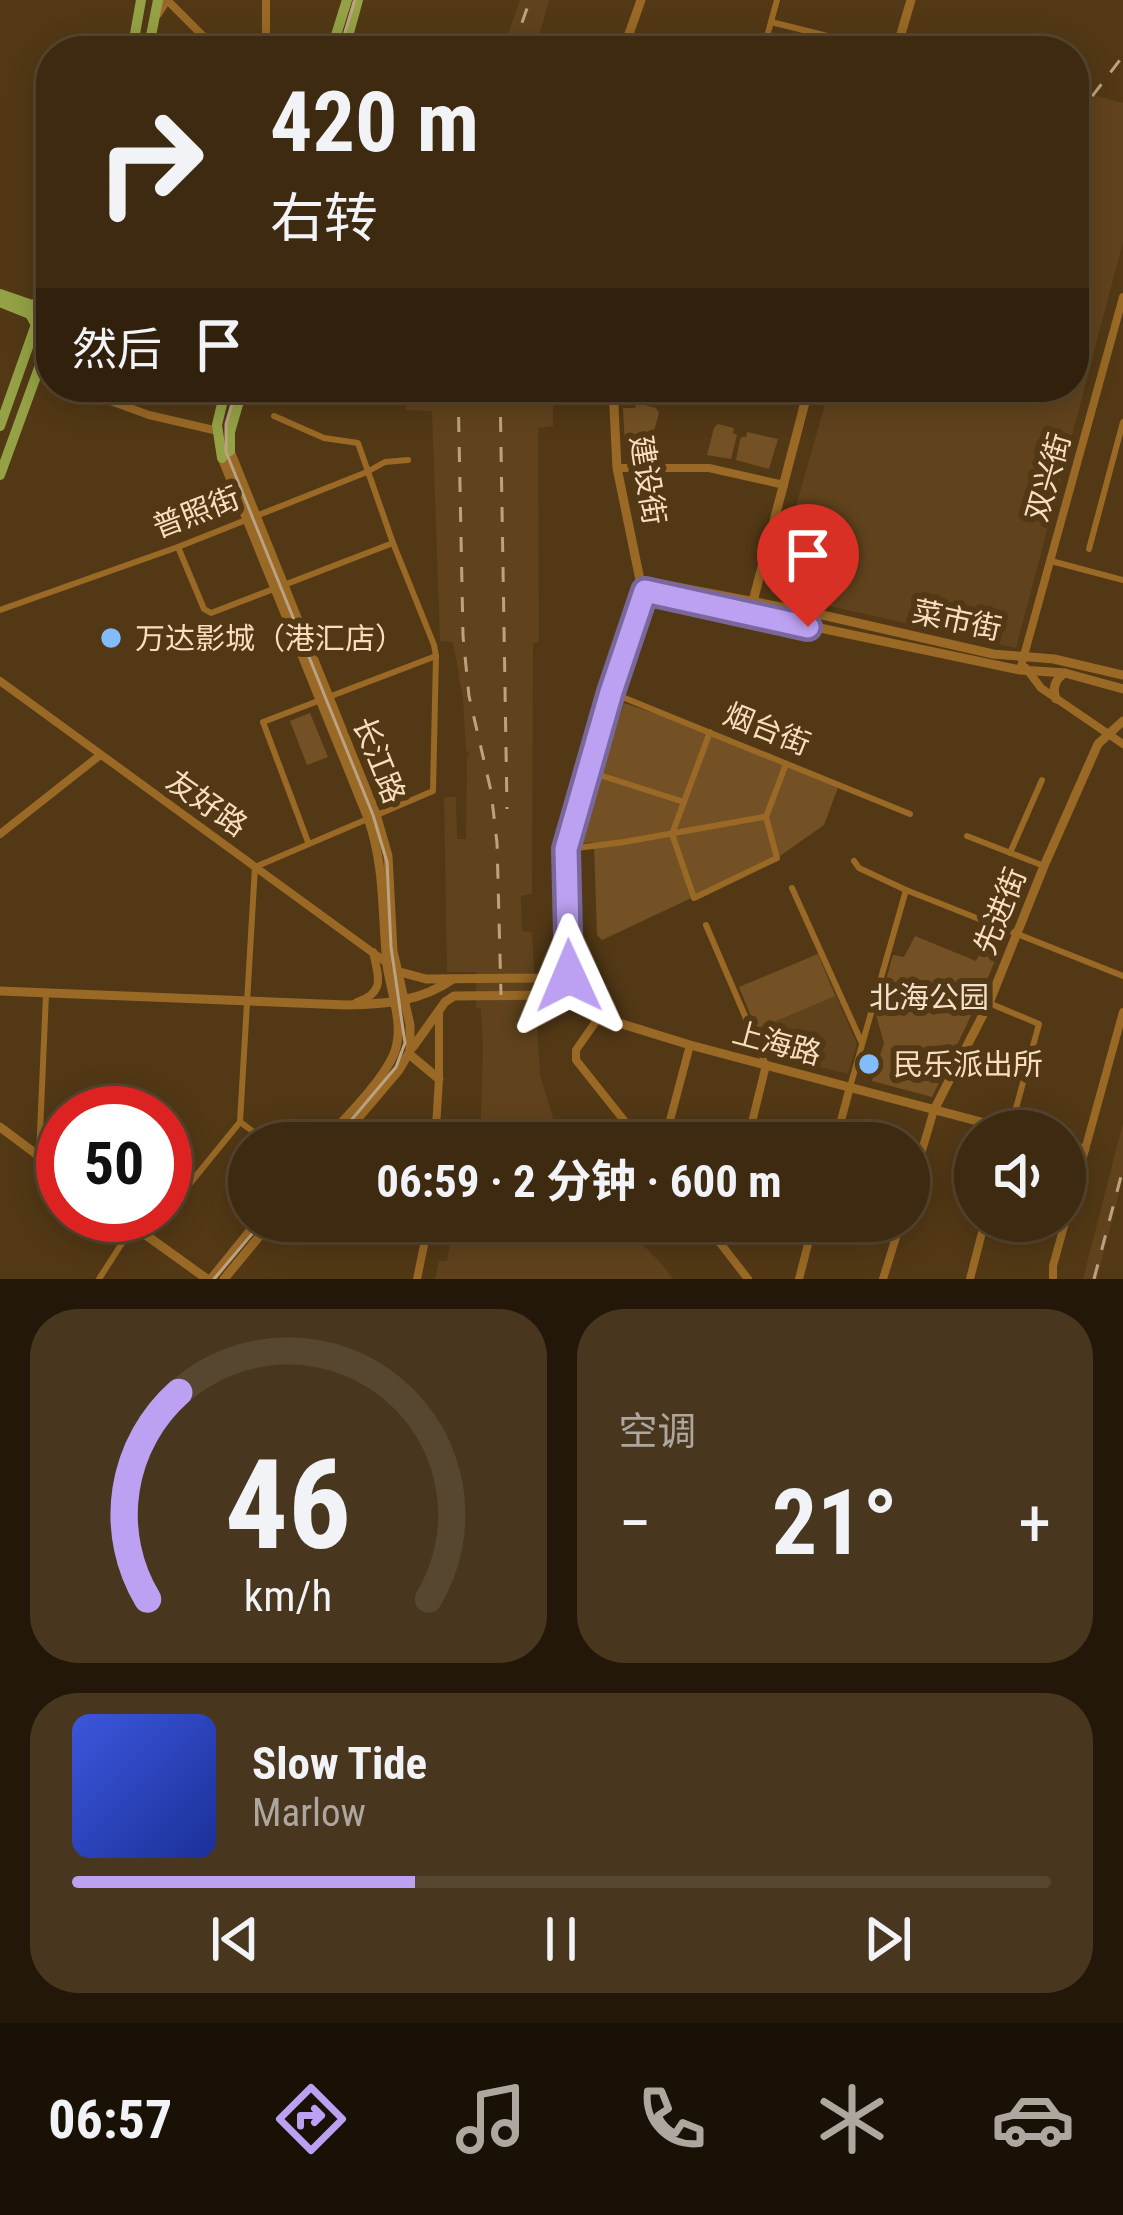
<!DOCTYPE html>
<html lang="zh">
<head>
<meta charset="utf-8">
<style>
  body { margin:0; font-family:"Roboto Condensed","Noto Sans SC",sans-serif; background:#49361e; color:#f1f3f6; height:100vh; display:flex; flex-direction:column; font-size:45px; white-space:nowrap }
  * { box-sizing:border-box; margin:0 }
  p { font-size:39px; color:#ada79f }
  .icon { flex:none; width:66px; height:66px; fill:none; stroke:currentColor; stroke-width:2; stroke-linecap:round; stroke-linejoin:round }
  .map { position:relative; height:1279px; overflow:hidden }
  .side { display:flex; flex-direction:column; gap:30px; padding:30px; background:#221709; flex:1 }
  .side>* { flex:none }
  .hud { position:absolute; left:36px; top:36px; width:1053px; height:366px; border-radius:48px; box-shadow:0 6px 30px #0003,0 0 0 3px #574630; background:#3e2a10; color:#f1f3f6; overflow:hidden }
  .buttons { position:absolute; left:954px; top:1110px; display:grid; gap:24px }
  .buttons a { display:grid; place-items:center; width:132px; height:132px; border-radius:50%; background:#3e2a10; box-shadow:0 6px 30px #0003,0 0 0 3px #574630; font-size:60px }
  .speed { position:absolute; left:36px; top:1086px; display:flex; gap:24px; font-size:60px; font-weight:700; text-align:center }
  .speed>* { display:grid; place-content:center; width:156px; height:156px; border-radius:50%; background:#3e2a10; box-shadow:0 6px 30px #0003,0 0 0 3px #574630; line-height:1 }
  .speed .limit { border:18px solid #d22; background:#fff; color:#111 }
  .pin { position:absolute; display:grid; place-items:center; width:102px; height:102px; color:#fff; margin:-123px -51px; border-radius:50% 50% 50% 0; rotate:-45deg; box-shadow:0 0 12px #0007 }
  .pin .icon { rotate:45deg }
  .me { position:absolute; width:132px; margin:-66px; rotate:359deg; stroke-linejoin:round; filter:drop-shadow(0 0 9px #0008) }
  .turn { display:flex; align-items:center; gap:42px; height:252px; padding:0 36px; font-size:54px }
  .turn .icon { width:156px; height:156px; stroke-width:2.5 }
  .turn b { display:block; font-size:84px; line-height:102px }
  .then { display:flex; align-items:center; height:114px; padding:0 36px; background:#0003; gap:24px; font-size:45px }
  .big { font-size:90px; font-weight:700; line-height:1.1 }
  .side .card { flex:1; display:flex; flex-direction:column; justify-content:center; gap:18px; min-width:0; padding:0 42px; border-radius:48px; background:#49361e }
  .side .dial { align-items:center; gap:0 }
  .dial svg { height:312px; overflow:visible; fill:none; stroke:#574630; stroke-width:7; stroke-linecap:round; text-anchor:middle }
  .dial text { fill:#f1f3f6; stroke:none }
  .song { display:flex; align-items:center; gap:36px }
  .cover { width:144px; height:144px; border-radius:18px; background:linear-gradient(135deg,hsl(230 70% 55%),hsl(230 70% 35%)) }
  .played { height:12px; border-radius:6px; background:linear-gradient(90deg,#bca0f2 35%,#574630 35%) }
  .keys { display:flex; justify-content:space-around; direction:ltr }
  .heat { display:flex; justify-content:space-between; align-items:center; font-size:66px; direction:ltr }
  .side .tiles { flex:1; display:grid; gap:30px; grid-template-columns:1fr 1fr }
  .card:last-child { grid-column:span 2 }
  .trip { position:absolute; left:228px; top:1122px; width:702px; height:120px; border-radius:60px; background:#3e2a10; box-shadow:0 6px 30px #0003,0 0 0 3px #574630; font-weight:700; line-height:120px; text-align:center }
  .menu { display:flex; height:192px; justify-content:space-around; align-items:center; background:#191106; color:#ada79f }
  .menu .icon { width:84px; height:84px }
  .menu .on { color:#bca0f2 }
  .menu b { font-size:54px; color:#f1f3f6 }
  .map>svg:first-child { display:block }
  .built { fill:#60431d }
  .green { fill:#735124 }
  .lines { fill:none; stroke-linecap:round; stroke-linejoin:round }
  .minor { stroke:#996925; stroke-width:6 }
  .tertiary { stroke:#996925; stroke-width:8 }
  .secondary { stroke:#996925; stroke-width:9 }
  .primary { stroke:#94a245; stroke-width:10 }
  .tram { stroke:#bca281; stroke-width:3 }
  .rail { stroke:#bca281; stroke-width:3; stroke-dasharray:15 15; stroke-linecap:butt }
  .route-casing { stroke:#7a689d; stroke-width:30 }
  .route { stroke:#bca0f2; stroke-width:21 }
  .poi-dot { fill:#83bcfb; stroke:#523815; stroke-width:4.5 }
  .labels { text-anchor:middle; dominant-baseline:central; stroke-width:12; stroke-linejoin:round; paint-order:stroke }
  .street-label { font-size:30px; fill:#f8debe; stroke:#523815 }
  .poi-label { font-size:30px; fill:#f8debe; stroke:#523815; text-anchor:start }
  .park-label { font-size:30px; fill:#f3e0cb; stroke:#523815 }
</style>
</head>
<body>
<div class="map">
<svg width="1123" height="1279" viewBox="0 0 1123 1279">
  <rect width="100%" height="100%" fill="#523815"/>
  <g class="built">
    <path d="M 520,0 L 549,0 L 535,51 L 502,51 Z"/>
    <path d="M 1079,91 L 1123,103 L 1123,242 L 1016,648 L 771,593 L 830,387 L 1074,387 L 1074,102 L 1077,101 Z"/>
    <path d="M 405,387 L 553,387 L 553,426 L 538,428 L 539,642 L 533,643 L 532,894 L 521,896 L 522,931 L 532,932 L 540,1075 L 561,1143 L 480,1143 L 483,1049 L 481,1009 L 476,1008 L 476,972 L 447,972 L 444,797 L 456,797 L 457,839 L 466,839 L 467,757 L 470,752 L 466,751 L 463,699 L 453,642 L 440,641 L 432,411 L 406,410 Z"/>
    <path d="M 818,954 L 857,1044 L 848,1074 L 765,1053 L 739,987 Z"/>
    <path d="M 1123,1123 L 1123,1177 L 1097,1279 L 1083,1279 Z"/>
    <path d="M 468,1221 L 619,1221 L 661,1263 L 673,1279 L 435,1279 L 439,1261 L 447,1261 L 451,1236 L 465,1237 Z"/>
  </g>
  <g class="green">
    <path d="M 637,403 L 656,408 L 659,413 L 648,452 L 629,451 L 628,445 L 625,445 L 623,408 L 635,408 Z"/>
    <path d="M 718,424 L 734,428 L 733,433 L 737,435 L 731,459 L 707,455 L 714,428 Z"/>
    <path d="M 747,432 L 778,439 L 769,469 L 736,460 L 740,440 L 742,437 L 746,437 Z"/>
    <path d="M 624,703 L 710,732 L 839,785 L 824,825 L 777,858 L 602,940 L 597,935 L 594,846 L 592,842 L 580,844 Z"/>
    <path d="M 310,713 L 328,757 L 307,765 L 290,721 Z"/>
    <path d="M 989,934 L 1004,939 L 979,999 L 932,1097 L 872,1081 L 884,1043 L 876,1015 L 893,955 L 904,957 L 915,936 L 976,961 Z"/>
    <path d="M 818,954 L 835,996 L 757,1029 L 739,987 Z"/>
  </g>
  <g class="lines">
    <g class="minor">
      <path d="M 771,22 L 888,51"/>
      <path d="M 624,45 L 649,51"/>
      <path d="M 763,51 L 777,0"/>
      <path d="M 811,51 L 815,33"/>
      <path d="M 178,547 L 204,609 L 211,613 L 393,543"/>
      <path d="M 1089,549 L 1123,422"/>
      <path d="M 1051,561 L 1123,580"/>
      <path d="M 0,610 L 178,547 L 367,472 L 385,462 L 408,460"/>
      <path d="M 605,690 L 910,814"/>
      <path d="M 710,732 L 672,834 L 694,898 L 777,858 L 766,817"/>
      <path d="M 584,770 L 684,802"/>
      <path d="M 766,817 L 786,764"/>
      <path d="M 967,836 L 1044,866"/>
      <path d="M 308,842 L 263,722 L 436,656"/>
      <path d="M 561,850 L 624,842 L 764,817"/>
      <path d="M 1010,853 L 1042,780"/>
      <path d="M 854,861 L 859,868 L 906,890 L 1123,976"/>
      <path d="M 792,888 L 861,1041"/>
      <path d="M 706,925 L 766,1065"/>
      <path d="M 989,1003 L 1039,1024 L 1010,1130"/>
      <path d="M 850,1087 L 906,890"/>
      <path d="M 240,1122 L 269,1143"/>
      <path d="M 39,1156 L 46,994"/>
      <path d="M 165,1214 L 240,1122 L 255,867 L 433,791 L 436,656 L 434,645 L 393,543 L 358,443 L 324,438 L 274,416"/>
      <path d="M 363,1221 L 379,1228 L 429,1229"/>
      <path d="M 148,1235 L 164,1215"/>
      <path d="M 99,1279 L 133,1226"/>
    </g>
    <g class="tertiary">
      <path d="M 158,14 L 167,0 L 215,48 L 333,44"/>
      <path d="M 266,51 L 266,0"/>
      <path d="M 72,387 L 149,415 L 218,431"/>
      <path d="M 617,468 L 709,468 L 784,485"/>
      <path d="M 1026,668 L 1041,688 L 1123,744"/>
      <path d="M 1020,670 L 1123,297"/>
      <path d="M 0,681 L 387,963"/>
      <path d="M 0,834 L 99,756"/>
      <path d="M 357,1002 C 385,993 379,978 373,952"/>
      <path d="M 599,1017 L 576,1050 L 576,1060 L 642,1143"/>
      <path d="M 435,1143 L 439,1079 L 439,1013"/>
      <path d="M 664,1143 L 690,1045"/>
      <path d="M 747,1143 L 766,1065"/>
      <path d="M 835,1143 L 850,1087"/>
      <path d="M 909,1194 L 934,1110"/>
      <path d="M 703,1221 L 748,1279"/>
      <path d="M 722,1244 L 728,1221"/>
      <path d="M 417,1279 L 429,1221"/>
      <path d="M 799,1279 L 814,1221"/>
      <path d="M 883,1279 L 901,1221"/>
      <path d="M 970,1279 L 985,1221"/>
      <path d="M 1053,1279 L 1053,1266 L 1123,1012"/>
    </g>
    <g class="secondary">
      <path d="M 623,51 L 641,0"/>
      <path d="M 896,51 L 911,0"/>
      <path d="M 230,451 L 376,814 L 388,856 L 393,951 L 410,1025 L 410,1051 L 399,1070 L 337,1143"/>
      <path d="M 222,458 L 368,818 C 385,866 382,914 387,965 C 391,993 406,1029 393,1056 C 381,1083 344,1119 323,1143"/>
      <path d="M 640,580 L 818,614 L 993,654 L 1054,659 L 1123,675"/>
      <path d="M 638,590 L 1020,670 L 1065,673 L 1123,689"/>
      <path d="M 752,605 L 809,387"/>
      <path d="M 616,677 L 645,591"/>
      <path d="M 1056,699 C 1052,688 1055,679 1065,673"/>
      <path d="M 568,896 L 569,976"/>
      <path d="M 396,971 L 426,979 L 553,978 L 559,976 L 562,968"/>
      <path d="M 0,991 L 346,1005 C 386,1004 420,1002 453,979"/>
      <path d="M 585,1007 L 571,990 L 562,968 L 561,850 L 605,690 L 640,580 L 617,468 L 613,387"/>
      <path d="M 413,1047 L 445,1002 L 454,996 L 552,995 L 593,1015 L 690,1045 L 1015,1131"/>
      <path d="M 409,1054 L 439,1079"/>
      <path d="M 934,1110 L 989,1003 L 1044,866 L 1098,744 L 1123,721"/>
      <path d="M 0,1127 L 63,1174"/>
      <path d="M 1065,1145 L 1085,1149"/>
      <path d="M 118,1215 L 207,1279"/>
      <path d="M 211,1279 L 258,1221"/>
      <path d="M 224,1279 L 272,1221"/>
    </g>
    <g class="primary">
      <path d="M 132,51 L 141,0"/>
      <path d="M 148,51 L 158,0"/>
      <path d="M 331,51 L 347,0"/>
      <path d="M 344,51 L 358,0"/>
      <path d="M 0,294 L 32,305 L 45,299"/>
      <path d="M 0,302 L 30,314 L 36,325"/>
      <path d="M 0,426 L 51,282"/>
      <path d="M 230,451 L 230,432 L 243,387"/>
      <path d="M 222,458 L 217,425 L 226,387"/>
      <path d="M 0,475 L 51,335"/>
    </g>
    <g class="tram">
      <path d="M 339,51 L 355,0"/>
      <path d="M 237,387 L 226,424 L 226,452 L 373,815 L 387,862 L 391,947 L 405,1043 L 396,1067 L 332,1143"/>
      <path d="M 214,1279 L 263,1221"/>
    </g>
    <g class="rail">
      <path d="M 512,51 L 530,0"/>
      <path d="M 1074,120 L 1123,56"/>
      <path d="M 458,387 L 463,636 L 469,696 L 491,791 L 497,843 L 501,995"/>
      <path d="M 500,387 L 507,809"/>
      <path d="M 1094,1279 L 1123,1169"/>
    </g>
  </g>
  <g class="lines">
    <defs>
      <path id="route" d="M 569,976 L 566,849 L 611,692 L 645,591 L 808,627"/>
    </defs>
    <use href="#route" class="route-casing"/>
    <use href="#route" class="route"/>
  </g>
  <g class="poi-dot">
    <circle cx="111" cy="638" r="12"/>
    <circle cx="869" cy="1064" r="12"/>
  </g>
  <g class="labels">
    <g class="street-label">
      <text transform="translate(1048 477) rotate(-74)">双兴街</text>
      <text transform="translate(648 480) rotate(81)">建设街</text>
      <text transform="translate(196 512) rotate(-21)">普照街</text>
      <text transform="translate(957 620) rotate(12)">菜市街</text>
      <text transform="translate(767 729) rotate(22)">烟台街</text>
      <text transform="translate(379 760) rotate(68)">长江路</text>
      <text transform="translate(207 803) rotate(35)">友好路</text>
      <text transform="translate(1000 911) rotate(-68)">先进街</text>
      <text transform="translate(777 1043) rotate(15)">上海路</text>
    </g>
    <g class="poi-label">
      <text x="135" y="638">万达影城（港汇店）</text>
      <text x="893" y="1064">民乐派出所</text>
    </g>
    <g class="park-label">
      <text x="929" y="997">北海公园</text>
    </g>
  </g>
</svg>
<div class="buttons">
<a><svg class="icon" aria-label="sound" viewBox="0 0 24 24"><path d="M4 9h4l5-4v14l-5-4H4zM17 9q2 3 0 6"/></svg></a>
</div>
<div class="speed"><div class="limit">50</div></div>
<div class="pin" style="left:808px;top:627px;background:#d93025"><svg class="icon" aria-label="arrive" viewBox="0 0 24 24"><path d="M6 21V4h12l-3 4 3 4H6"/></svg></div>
<svg class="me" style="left:569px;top:976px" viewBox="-20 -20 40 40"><path d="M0-17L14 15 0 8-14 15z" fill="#bca0f2" stroke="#fff" stroke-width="4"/></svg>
<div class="trip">06:59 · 2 分钟 · 600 m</div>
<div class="hud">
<div class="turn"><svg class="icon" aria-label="right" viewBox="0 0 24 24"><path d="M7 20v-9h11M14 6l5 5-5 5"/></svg><div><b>420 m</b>右转</div></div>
<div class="then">然后<svg class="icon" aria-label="arrive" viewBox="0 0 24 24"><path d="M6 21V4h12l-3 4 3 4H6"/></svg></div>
</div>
</div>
<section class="side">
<div class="tiles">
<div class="card dial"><svg viewBox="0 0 100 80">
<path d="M14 69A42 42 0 1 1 86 69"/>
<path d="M14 69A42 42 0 0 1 22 16" stroke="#bca0f2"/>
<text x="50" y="56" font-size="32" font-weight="700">46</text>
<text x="50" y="72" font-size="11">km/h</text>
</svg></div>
<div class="card"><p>空调</p>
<div class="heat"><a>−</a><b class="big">21°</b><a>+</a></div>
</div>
<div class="card">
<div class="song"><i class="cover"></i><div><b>Slow Tide</b><p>Marlow</p></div></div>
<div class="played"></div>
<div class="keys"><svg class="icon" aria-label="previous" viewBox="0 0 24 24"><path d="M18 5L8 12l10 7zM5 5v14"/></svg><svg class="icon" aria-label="pause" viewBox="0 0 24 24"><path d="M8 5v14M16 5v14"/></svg><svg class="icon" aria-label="next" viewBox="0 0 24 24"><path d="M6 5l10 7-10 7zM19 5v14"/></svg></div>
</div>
</div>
</section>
<nav class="menu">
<b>06:57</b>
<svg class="icon on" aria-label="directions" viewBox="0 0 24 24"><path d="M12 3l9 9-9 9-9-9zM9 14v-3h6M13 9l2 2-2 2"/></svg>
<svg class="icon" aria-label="music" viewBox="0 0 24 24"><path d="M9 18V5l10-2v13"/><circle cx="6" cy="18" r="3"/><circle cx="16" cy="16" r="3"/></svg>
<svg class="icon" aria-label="phone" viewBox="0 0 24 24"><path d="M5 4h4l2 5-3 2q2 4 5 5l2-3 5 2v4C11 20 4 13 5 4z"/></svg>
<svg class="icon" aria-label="climate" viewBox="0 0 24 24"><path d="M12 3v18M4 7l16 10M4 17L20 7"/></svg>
<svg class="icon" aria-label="car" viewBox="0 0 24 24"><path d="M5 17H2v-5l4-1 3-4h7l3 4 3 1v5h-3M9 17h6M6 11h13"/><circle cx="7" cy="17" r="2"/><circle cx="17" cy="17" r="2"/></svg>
</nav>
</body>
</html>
